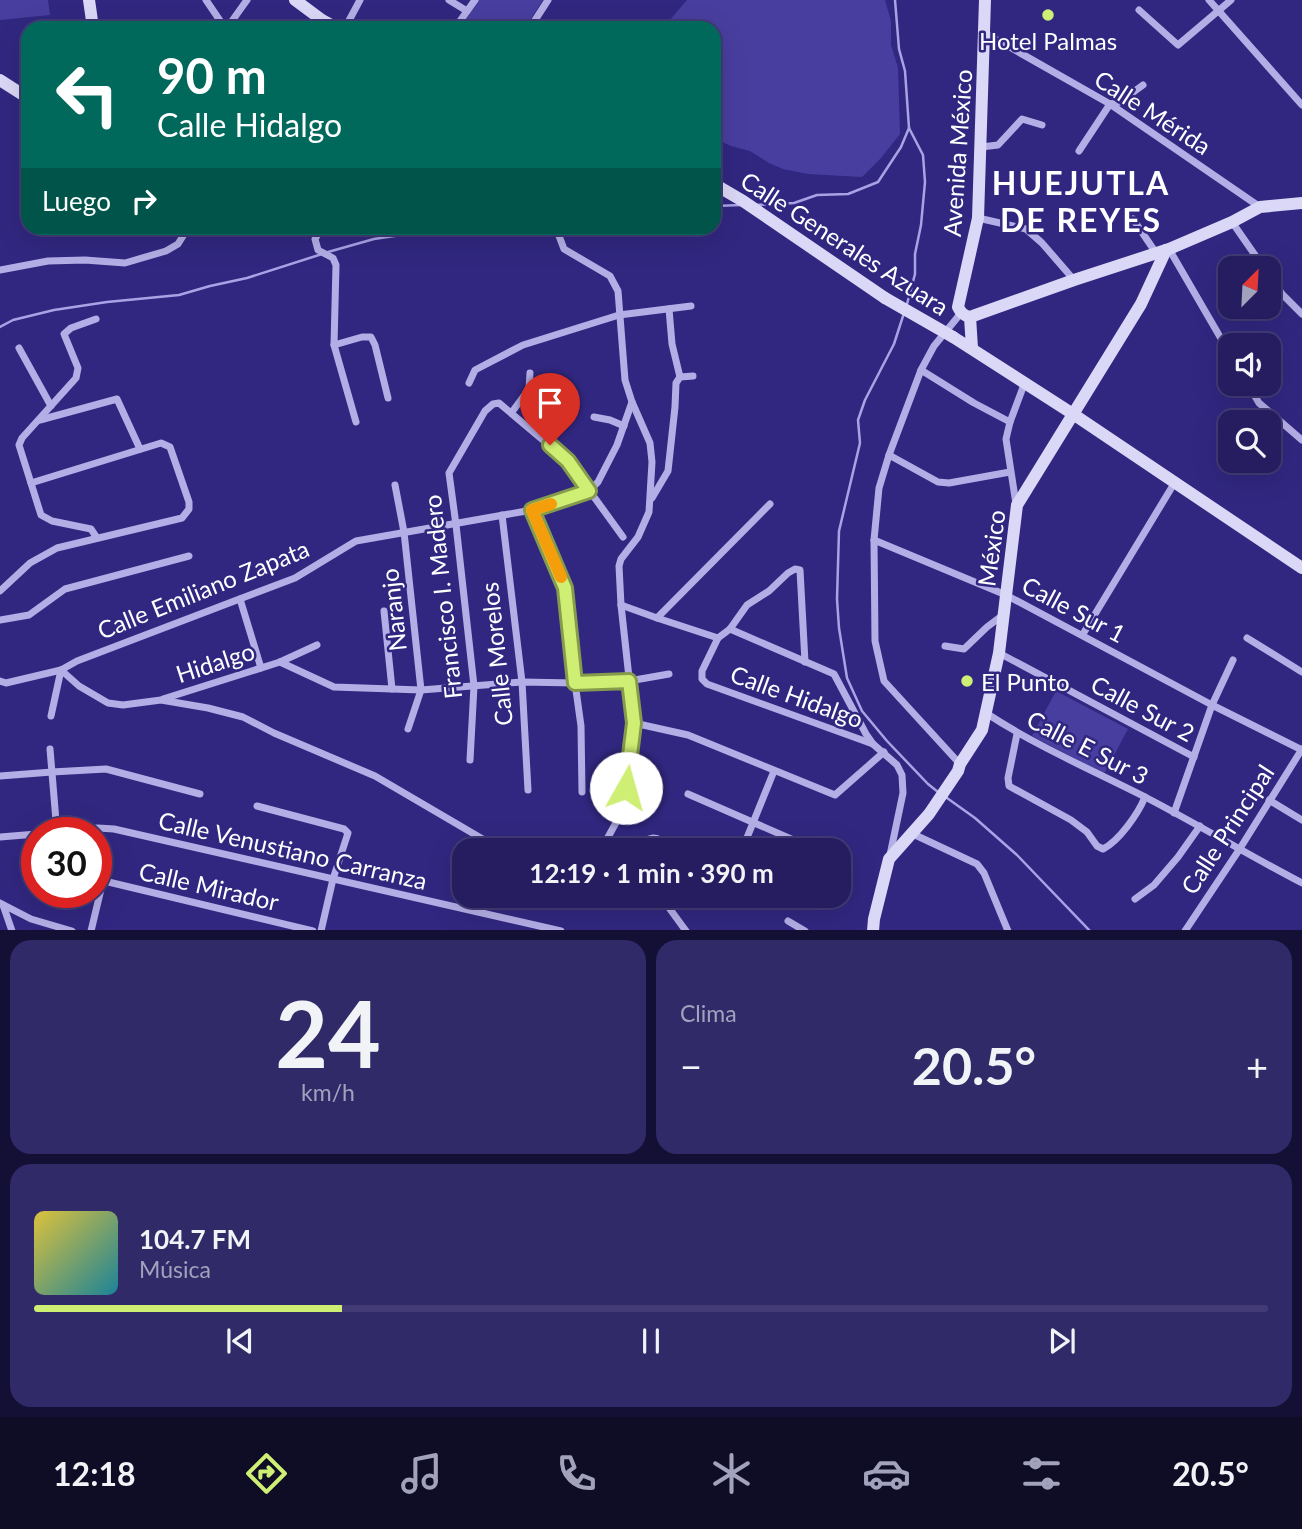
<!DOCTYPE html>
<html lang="es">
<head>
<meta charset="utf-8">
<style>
  body { margin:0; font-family:Lato,sans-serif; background:#312a69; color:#f1f3f6; height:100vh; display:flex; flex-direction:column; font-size:26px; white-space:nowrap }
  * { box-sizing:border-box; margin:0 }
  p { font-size:23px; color:#a3a2bd }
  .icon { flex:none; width:38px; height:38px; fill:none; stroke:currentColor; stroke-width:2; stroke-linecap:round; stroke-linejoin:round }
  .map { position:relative; height:930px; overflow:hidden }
  .panel { display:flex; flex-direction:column; gap:10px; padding:10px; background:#141035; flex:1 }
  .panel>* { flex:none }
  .banner { position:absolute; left:21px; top:21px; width:700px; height:214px; border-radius:21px; box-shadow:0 7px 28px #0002,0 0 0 2px #423b75; background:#00695c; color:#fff; overflow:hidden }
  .needle { width:46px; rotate:24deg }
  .tools { position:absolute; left:1218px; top:256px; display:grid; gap:14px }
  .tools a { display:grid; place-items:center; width:63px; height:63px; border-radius:14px; background:#251d60; box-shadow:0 7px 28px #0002,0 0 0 2px #423b75; font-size:35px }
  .speed { position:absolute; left:21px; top:817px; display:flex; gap:14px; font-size:35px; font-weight:700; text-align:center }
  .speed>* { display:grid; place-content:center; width:91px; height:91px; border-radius:50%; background:#251d60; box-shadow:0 7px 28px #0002,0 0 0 2px #423b75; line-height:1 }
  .speed .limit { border:10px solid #d22; background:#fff; color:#111 }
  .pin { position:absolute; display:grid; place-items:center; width:60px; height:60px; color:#fff; margin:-72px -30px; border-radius:50% 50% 50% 0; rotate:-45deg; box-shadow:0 0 7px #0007 }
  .pin .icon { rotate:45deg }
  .me { position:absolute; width:77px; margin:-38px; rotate:7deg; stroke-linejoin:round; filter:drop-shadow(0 0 5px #0008) }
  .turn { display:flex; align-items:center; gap:24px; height:147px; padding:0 21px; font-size:32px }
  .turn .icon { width:91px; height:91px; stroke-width:2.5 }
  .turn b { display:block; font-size:49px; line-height:60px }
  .then { display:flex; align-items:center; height:66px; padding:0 21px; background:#0003; gap:14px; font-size:26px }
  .big { font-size:52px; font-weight:700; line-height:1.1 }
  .panel .widget { flex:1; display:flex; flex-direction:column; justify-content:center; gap:10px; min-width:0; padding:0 24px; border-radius:21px; background:#312a69 }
  .panel .dial { align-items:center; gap:0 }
  .dial b { font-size:91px; line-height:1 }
  .song { display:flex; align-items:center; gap:21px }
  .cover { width:84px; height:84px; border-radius:10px; background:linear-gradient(135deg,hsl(50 70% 55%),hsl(190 70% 35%)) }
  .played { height:7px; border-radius:4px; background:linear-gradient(90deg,#ceee74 25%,#423b75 25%) }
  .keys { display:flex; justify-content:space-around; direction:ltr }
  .heat { display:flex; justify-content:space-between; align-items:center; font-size:38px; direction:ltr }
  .panel .tiles { flex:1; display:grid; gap:10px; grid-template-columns:1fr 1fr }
  .widget:last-child { grid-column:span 2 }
  .trip { position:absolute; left:452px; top:838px; width:399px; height:70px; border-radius:21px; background:#251d60; box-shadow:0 7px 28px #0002,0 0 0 2px #423b75; font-weight:700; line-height:70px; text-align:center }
  .tab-bar { display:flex; height:112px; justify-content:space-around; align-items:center; background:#0f0c26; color:#a3a2bd }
  .tab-bar .icon { width:49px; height:49px }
  .tab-bar .active { color:#ceee74 }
  .tab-bar b { font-size:32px; color:#f1f3f6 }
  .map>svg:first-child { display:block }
  .green { fill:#483e9f }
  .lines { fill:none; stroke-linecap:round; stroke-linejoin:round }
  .stream { stroke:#a9a3e6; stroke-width:2.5 }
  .street { stroke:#b4aee6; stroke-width:7 }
  .secondary { stroke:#dbd7f6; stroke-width:12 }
  .secondary-bridge { stroke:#dbd7f6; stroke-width:12 }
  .route-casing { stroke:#869b4b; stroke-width:18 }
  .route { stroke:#ceee74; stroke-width:12 }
  .slow { stroke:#f59e0b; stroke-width:12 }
  .poi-dot { fill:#ceee74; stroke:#312780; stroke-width:2.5 }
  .labels { text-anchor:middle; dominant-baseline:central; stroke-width:5; stroke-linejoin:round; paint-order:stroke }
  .poi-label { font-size:24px; fill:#fff; stroke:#312780 }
  .street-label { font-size:24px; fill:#fff; stroke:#312780 }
  .district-label { font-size:32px; font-weight:bold; letter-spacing:2px; fill:#fff; stroke:#312780 }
</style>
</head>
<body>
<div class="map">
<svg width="1302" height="931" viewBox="0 0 1302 931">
  <rect width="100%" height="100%" fill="#312780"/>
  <g class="green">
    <path d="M 0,0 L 48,0 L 50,15 L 0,20 Z"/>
    <path d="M 477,0 L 543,0 L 525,28 L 469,28 L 462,23 Z"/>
    <path d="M 687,0 L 885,0 L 891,21 L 891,45 L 898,68 L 900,134 L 881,158 L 862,177 L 808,174 L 783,169 L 769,163 L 750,151 L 731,146 L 714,138 L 714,28 L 663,28 Z"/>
    <path d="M 1056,691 L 1128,729 L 1104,774 L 1032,736 Z"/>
  </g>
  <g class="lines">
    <g class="stream">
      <path d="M 895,0 L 899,49 L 905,71 L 909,128 L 923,155 L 925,182 L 921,225 L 915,254 L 915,274 L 907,304"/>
      <path d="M 755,205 L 794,203 L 817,195 L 848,194 L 878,182 L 901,147 L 909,128"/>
      <path d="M 714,206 L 742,205"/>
      <path d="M 328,252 L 374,239 L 448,228"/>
      <path d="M 904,313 L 894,344 L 865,400 L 858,420 L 860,443 L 839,531 L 837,599 L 839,628 L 847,678 L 862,711 L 887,741 L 928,784 L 938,792"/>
      <path d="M 0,327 L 13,320 L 54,310 L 107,302 L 179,295 L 210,286 L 247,278 L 322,254"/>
      <path d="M 947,798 L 975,818 L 1017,855 L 1090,931"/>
    </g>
    <g class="street">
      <path d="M 206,0 L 225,28"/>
      <path d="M 449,0 L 467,11"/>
      <path d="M 1209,0 L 1302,105"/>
      <path d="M 1139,10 L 1178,45 L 1231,0"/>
      <path d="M 534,22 L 542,28"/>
      <path d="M 227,28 L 247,0"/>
      <path d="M 345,28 L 360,0"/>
      <path d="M 455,28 L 475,0"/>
      <path d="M 530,28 L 548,0"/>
      <path d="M 985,33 L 1110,104 L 1260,207"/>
      <path d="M 981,147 L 998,145 L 1022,119 L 1042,125"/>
      <path d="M 1079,151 L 1110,104 L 1120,102 L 1143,85"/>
      <path d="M 978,218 L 1026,229 L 1042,243 L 1074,280"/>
      <path d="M 1133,219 L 1156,253"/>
      <path d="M 1232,222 L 1264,268"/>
      <path d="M 329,228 L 318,234 L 315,239 L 318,250 L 333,258 L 336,265 L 334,345 L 356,422"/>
      <path d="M 556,228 L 564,249 L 610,276 L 618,291 L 625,380 L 632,402 L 650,443 L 652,462 L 649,512 L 638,537 L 621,559 L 619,566 L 621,605 L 634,723 L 623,810 L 607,839 L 606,850"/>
      <path d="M 1169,249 L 1230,354"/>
      <path d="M 0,270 L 48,261 L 85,260 L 125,263 L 166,251 L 178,244 L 188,228"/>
      <path d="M 1269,275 L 1282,294 L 1302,314"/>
      <path d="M 669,309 L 672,344 L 680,377"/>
      <path d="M 96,319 L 71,328 L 64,334 L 78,368 L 76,378 L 22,438 L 19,445 L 41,515 L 52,521 L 91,529 L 97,538"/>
      <path d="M 334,345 L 362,337 L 371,337 L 375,345 L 388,398"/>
      <path d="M 19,348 L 51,406"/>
      <path d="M 921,370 L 974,403 L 1010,422"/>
      <path d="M 469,383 L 475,370 L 523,345 L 619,315 L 691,306"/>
      <path d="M 1247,383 L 1259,403 L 1302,440"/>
      <path d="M 512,412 L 529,389 L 530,373"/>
      <path d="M 594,417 L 610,420 L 624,426"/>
      <path d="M 40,420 L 117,399 L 140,449"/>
      <path d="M 889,455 L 938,482 L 949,483 L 1010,472"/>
      <path d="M 395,485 L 404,532 L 421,690 L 408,729"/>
      <path d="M 652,498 L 668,471 L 675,407 L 676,383 L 680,377 L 693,376"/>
      <path d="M 1016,504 L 1006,439 L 1010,422 L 1025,382"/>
      <path d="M 532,510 L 565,588 L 575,683 L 581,726 L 582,792"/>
      <path d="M 502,515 L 522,682 L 528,790"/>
      <path d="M 874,540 L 1006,595 L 1212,705 L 1302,750"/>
      <path d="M 0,591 L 30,563 L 57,548 L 182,518 L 189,509 L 189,502 L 170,447 L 161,443 L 31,483"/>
      <path d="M 240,599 L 261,668"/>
      <path d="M 621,605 L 657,618 L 770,504"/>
      <path d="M 384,611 L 392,689"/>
      <path d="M 657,618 L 718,638"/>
      <path d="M 0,620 L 29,615 L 65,589 L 189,556"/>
      <path d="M 730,629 L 834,674 L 866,734 L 873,744 L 897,765 L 902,775 L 903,793 L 890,855"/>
      <path d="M 1083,634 L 1175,482"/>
      <path d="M 1247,638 L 1302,672"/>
      <path d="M 945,646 L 964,649 L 987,627 L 1003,615"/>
      <path d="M 999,653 L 1194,757"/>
      <path d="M 280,662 L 334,687 L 421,690 L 522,682 L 575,683 L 629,681 L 669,674"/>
      <path d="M 805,662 L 800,570 L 795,569 L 788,573 L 769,591 L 747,605 L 730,629 L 718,638 L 702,671 L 702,679 L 707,684 L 873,744"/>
      <path d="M 61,670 L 79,686 L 108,703 L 123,705 L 161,700 L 208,708 L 243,717 L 274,733 L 375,776 L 486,841 L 511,850"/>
      <path d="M 0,681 L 6,683 L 61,670 L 77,661 L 295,578 L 356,541 L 532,510 L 589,491 L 598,482 L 617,445 L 632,402"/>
      <path d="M 163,699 L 280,662 L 317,645"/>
      <path d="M 986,713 C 1036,746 1092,770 1147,798 C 1199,825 1250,856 1302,883"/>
      <path d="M 51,716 L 61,670"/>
      <path d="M 634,723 L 688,735 L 835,795 L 884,752"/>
      <path d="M 1017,734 L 1008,778 L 1009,786 L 1071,820 L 1087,832 L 1097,846 L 1103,849 C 1119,841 1138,814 1145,797"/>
      <path d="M 50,749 L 57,833"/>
      <path d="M 470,760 L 474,686 L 456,525 L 449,473 L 485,411 L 493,404 L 499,403 L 568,461 L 623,537"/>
      <path d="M 960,764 L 884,681 L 875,641 L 874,540 L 879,488 L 889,455 L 921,370 L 934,346 L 961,313"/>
      <path d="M 0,776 L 52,772 L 106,769 L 200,794"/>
      <path d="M 688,794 L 798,842"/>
      <path d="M 1269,800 L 1302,820"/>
      <path d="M 257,806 L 344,829 L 348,833 L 333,879 L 321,931"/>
      <path d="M 1174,813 L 1212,705 L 1233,660"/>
      <path d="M 56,833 L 98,828 L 114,829 L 561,931"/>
      <path d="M 913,834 L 977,864 L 984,873 L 1008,931"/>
      <path d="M 0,837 L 37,834"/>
      <path d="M 631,850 C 645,840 657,829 668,850"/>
      <path d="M 742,850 L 774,771"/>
      <path d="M 96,879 L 313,931"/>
      <path d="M 643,896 L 667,905 L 718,896"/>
      <path d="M 1135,899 L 1154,885 L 1178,857 L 1200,826"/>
      <path d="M 0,903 L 31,919 L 72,931"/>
      <path d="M 3,905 L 12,931"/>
      <path d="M 667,905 L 686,931"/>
      <path d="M 788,921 L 805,931"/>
      <path d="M 91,931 L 103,881"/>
      <path d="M 1185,931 L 1239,850 L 1302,749"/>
    </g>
    <g class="secondary">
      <path d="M 89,0 L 93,28"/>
      <path d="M 295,0 L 322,20 L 337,28"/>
      <path d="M 985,0 L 978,218 L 958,307 C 961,313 963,315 970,317 L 1074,280 L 1169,249 L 1232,222 L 1260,207 L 1302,203"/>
      <path d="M 309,28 L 322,20"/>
      <path d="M 0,80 L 28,98"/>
      <path d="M 714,184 L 743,201 L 885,298"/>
      <path d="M 970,317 L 972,348"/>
      <path d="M 953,337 L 1073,414 L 1302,568"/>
      <path d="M 873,931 L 874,919 L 889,859 L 929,814 L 958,771 L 960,764 L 982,730 L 999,653 L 1017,505 L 1141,304 L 1166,250"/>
    </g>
    <path class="secondary-bridge" d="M 885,298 L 953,337"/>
  </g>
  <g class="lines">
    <defs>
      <path id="route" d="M 550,445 L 568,461 L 589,491 L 532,510 L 565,588 L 575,683 L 629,681 L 634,723 L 626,788"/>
    </defs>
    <use href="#route" class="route-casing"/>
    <use href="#route" class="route"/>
    <path class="slow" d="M 551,504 L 532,510 L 561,577"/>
  </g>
  <g class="poi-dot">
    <circle cx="1048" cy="15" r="7"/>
    <circle cx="967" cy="681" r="7"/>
  </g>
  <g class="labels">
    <g class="poi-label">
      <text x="1048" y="40">Hotel Palmas</text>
      <text x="981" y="681" text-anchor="start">El Punto</text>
    </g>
    <g class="street-label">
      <text transform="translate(1153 112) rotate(33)">Calle Mérida</text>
      <text transform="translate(957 153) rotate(-86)">Avenida México</text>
      <text transform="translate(845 243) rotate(33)">Calle Generales Azuara</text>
      <text transform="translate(991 548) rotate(-82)">México</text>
      <text transform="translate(203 589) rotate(-22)">Calle Emiliano Zapata</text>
      <text transform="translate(442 597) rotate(-96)">Francisco I. Madero</text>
      <text transform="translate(1074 609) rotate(28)">Calle Sur 1</text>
      <text transform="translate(393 610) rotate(-96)">Naranjo</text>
      <text transform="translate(496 654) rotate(-96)">Calle Morelos</text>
      <text transform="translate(215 662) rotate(-18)">Hidalgo</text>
      <text transform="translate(797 696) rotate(20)">Calle Hidalgo</text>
      <text transform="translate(1143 708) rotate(28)">Calle Sur 2</text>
      <text transform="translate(1088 747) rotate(27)">Calle E Sur 3</text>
      <text transform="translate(1227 829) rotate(-57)">Calle Principal</text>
      <text transform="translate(293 850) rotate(13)">Calle Venustiano Carranza</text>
      <text transform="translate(209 886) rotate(13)">Calle Mirador</text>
    </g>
    <g class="district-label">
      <text x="1081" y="182">HUEJUTLA<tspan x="1081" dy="37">DE REYES</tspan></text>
    </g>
  </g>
</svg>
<div class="tools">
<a><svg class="needle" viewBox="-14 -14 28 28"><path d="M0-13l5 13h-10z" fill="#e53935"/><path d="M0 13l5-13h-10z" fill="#a3a2bd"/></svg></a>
<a><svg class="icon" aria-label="sound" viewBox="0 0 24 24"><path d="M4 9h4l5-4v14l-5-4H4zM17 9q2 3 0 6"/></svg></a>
<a><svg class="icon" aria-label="search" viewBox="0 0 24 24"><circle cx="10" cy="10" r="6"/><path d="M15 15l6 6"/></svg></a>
</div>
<div class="speed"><div class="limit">30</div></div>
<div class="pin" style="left:550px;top:445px;background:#d93025"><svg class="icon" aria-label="arrive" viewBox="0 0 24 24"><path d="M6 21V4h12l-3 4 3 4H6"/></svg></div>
<svg class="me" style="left:626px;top:788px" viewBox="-20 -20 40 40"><circle r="19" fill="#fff"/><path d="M0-13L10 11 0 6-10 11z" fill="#ceee74"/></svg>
<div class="trip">12:19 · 1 min · 390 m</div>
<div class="banner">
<div class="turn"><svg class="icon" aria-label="left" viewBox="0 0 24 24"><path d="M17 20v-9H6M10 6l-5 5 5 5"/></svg><div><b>90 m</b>Calle Hidalgo</div></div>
<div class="then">Luego<svg class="icon" aria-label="right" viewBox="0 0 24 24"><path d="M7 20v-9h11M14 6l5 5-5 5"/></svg></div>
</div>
</div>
<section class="panel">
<div class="tiles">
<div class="widget dial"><b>24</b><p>km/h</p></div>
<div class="widget"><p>Clima</p>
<div class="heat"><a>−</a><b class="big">20.5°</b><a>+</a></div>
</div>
<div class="widget">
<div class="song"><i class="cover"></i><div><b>104.7 FM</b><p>Música</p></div></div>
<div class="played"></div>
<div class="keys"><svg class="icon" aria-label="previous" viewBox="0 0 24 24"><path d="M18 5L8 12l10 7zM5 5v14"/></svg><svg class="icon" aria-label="pause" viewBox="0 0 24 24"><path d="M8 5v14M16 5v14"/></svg><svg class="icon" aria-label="next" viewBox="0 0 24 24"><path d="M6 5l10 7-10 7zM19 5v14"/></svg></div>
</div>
</div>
</section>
<nav class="tab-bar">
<b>12:18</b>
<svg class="icon active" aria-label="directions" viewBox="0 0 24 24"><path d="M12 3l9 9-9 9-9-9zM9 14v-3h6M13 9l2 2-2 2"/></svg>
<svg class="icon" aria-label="music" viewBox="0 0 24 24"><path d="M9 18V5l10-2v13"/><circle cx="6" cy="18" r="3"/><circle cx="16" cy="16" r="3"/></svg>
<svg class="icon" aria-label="phone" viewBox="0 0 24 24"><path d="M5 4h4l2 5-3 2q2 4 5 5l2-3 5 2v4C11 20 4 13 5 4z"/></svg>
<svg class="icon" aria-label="climate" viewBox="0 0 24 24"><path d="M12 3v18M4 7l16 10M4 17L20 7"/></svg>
<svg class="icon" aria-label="car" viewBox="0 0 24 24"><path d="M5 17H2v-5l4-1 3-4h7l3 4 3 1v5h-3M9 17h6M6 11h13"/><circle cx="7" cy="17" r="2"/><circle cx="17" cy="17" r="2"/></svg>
<svg class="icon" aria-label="filters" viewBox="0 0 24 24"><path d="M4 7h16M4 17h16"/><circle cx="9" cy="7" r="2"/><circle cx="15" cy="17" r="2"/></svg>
<b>20.5°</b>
</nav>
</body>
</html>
